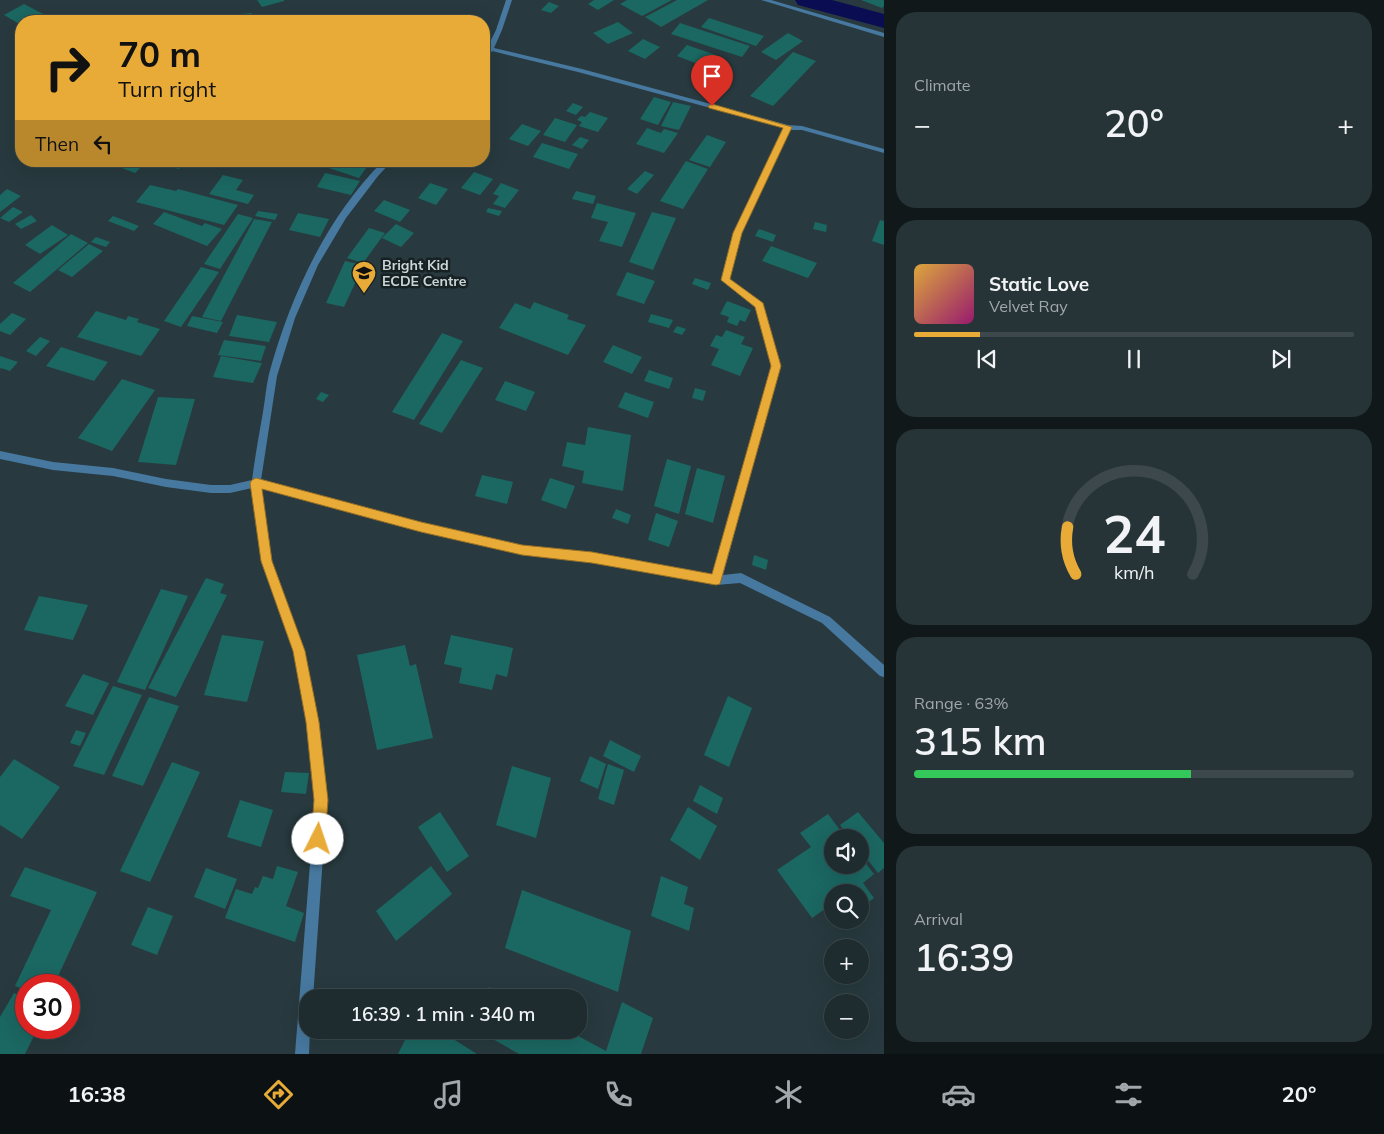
<!DOCTYPE html>
<html lang="en">
<head>
<meta charset="utf-8">
<style>
  body { margin:0; font-family:Mulish,sans-serif; background:#263437; color:#f1f3f6; height:100vh; display:flex; flex-direction:column; font-size:19px; white-space:nowrap }
  * { box-sizing:border-box; margin:0 }
  p { font-size:16px; color:#a1a7aa }
  .icon { flex:none; width:28px; height:28px; fill:none; stroke:currentColor; stroke-width:2; stroke-linecap:round; stroke-linejoin:round }
  .map { position:relative; flex:1; overflow:hidden }
  .panel { display:flex; flex-direction:column; gap:12px; padding:12px; background:#10181a; width:500px }
  .panel>* { flex:none }
  .hud { position:absolute; left:15px; top:15px; width:475px; height:152px; border-radius:20px; box-shadow:0 5px 20px #0002,0 0 0 1px #3c484b; background:#e8ab37; color:#111; overflow:hidden }
  .tools { position:absolute; left:824px; top:829px; display:grid; gap:10px }
  .tools a { display:grid; place-items:center; width:45px; height:45px; border-radius:50%; background:#1e2c2f; box-shadow:0 5px 20px #0002,0 0 0 1px #3c484b; font-size:25px }
  .speed { position:absolute; left:15px; top:974px; display:flex; gap:10px; font-size:25px; font-weight:700; text-align:center }
  .speed>* { display:grid; place-content:center; width:65px; height:65px; border-radius:50%; background:#1e2c2f; box-shadow:0 5px 20px #0002,0 0 0 1px #3c484b; line-height:1 }
  .speed .limit { border:8px solid #d22; background:#fff; color:#111 }
  .pin { position:absolute; display:grid; place-items:center; width:42px; height:42px; color:#fff; margin:-51px -21px; border-radius:50% 50% 50% 0; rotate:-45deg; box-shadow:0 0 5px #0007 }
  .pin .icon { rotate:45deg }
  .me { position:absolute; width:55px; margin:-28px; rotate:4deg; stroke-linejoin:round; filter:drop-shadow(0 0 4px #0008) }
  .turn { display:flex; align-items:center; gap:18px; height:105px; padding:0 20px; font-size:22px }
  .turn .icon { width:65px; height:65px; stroke-width:2.5 }
  .turn b { display:block; font-size:35px; line-height:42px }
  .then { display:flex; align-items:center; height:48px; padding:0 20px; background:#0003; gap:10px; font-size:19px }
  .big { font-size:38px; font-weight:600; line-height:1.1 }
  .panel .widget { flex:1; display:flex; flex-direction:column; justify-content:center; gap:8px; min-width:0; padding:0 18px; border-radius:20px; background:#263437 }
  .panel .dial { align-items:center; gap:0 }
  .dial svg { height:130px; overflow:visible; fill:none; stroke:#3c484b; stroke-width:7; stroke-linecap:round; text-anchor:middle }
  .dial text { fill:#f1f3f6; stroke:none }
  .song { display:flex; align-items:center; gap:15px }
  .cover { width:60px; height:60px; border-radius:8px; background:linear-gradient(135deg,hsl(40 70% 55%),hsl(320 70% 35%)) }
  .played { height:5px; border-radius:2px; background:linear-gradient(90deg,#e8ab37 15%,#3c484b 15%) }
  .keys { display:flex; justify-content:space-around; direction:ltr }
  .heat { display:flex; justify-content:space-between; align-items:center; font-size:28px; direction:ltr }
  .charge { height:8px; border-radius:4px; background:linear-gradient(90deg,#34c759 63%,#3c484b 0) }
  .trip { position:absolute; left:299px; top:989px; width:288px; height:50px; border-radius:20px; background:#1e2c2f; box-shadow:0 5px 20px #0002,0 0 0 1px #3c484b; font-weight:600; line-height:50px; text-align:center }
  .tabs { display:flex; height:80px; justify-content:space-around; align-items:center; background:#0c1213; color:#a1a7aa }
  .tabs .icon { width:35px; height:35px }
  .tabs .active { color:#e8ab37 }
  .tabs b { font-size:22px; color:#f1f3f6 }
  main { display:flex; flex:1; min-height:0 }
  .map>svg:first-child { display:block }
  .lines { fill:none; stroke-linecap:round; stroke-linejoin:round }
  .canal { fill:#0b0d52; fill-rule:evenodd }
  .building { fill:#1b6762 }
  .minor { fill:#47789f; fill-rule:evenodd }
  .route { fill:#e8ab37; stroke:#976f24 }
  .labels { text-anchor:middle; dominant-baseline:central; stroke-width:5; stroke-linejoin:round; paint-order:stroke }
  .poi-label { font-size:14px; font-weight:bold; fill:#cad5d8; stroke:#172022; text-anchor:start }
</style>
</head>
<body>
<main>
<div class="map">
<svg width="884" height="1054" viewBox="0 0 884 1054">
  <rect width="100%" height="100%" fill="#283a3f"/>
  <g class="lines">
    <path class="canal" d="M 795,0 L 832,0 L 884,14 L 884,28 L 798,5 Z"/>
  </g>
  <g class="building">
    <path d="M 257,0 L 284,0 L 284,1 L 262,7 Z"/>
    <path d="M 594,0 L 614,0 L 598,10 L 588,4 Z"/>
    <path d="M 627,0 L 672,0 L 642,16 L 620,4 Z"/>
    <path d="M 677,0 L 708,0 L 661,27 L 645,17 Z"/>
    <path d="M 861,0 L 884,0 L 884,6 L 882,8 Z"/>
    <path d="M 549,2 L 559,6 L 551,13 L 541,10 Z"/>
    <path d="M 24,4 L 57,21 L 21,21 L 21,25 L 4,15 Z"/>
    <path d="M 252,13 L 252,21 L 241,21 L 241,14 Z"/>
    <path d="M 435,14 L 455,18 L 452,21 L 445,21 L 432,18 Z"/>
    <path d="M 709,18 L 764,36 L 756,46 L 701,27 Z"/>
    <path d="M 618,22 L 633,33 L 608,44 L 593,33 Z"/>
    <path d="M 680,23 L 750,46 L 742,57 L 671,34 Z"/>
    <path d="M 788,33 L 803,41 L 776,60 L 761,52 Z"/>
    <path d="M 643,39 L 660,47 L 645,59 L 628,51 Z"/>
    <path d="M 687,45 L 716,55 L 706,67 L 677,56 Z"/>
    <path d="M 793,52 L 816,61 L 773,106 L 750,96 Z"/>
    <path d="M 654,97 L 671,102 L 658,125 L 640,119 Z"/>
    <path d="M 673,102 L 691,106 L 679,130 L 661,126 Z"/>
    <path d="M 573,103 L 583,107 L 576,115 L 566,111 Z"/>
    <path d="M 590,112 L 608,118 L 598,132 L 579,126 L 582,122 L 577,120 L 581,116 L 585,117 Z"/>
    <path d="M 555,118 L 577,125 L 565,142 L 543,135 Z"/>
    <path d="M 522,124 L 541,131 L 528,146 L 509,139 Z"/>
    <path d="M 647,128 L 661,133 L 664,129 L 678,133 L 664,153 L 636,144 Z"/>
    <path d="M 707,135 L 726,142 L 710,167 L 689,160 Z"/>
    <path d="M 580,137 L 589,140 L 582,149 L 572,145 Z"/>
    <path d="M 542,143 L 578,154 L 569,169 L 533,157 Z"/>
    <path d="M 104,161 L 147,161 L 135,173 Z"/>
    <path d="M 165,161 L 185,161 L 179,169 L 162,165 Z"/>
    <path d="M 335,161 L 371,161 L 359,178 L 329,168 Z"/>
    <path d="M 686,161 L 708,169 L 683,209 L 660,201 Z"/>
    <path d="M 645,171 L 654,175 L 637,194 L 627,189 Z"/>
    <path d="M 474,172 L 493,179 L 480,195 L 461,188 Z"/>
    <path d="M 325,173 L 360,181 L 351,195 L 317,187 Z"/>
    <path d="M 223,175 L 243,180 L 236,190 L 254,195 L 248,204 L 209,194 Z"/>
    <path d="M 430,183 L 448,189 L 436,205 L 418,198 Z"/>
    <path d="M 501,183 L 519,190 L 505,208 L 493,204 L 499,196 L 493,194 Z"/>
    <path d="M 150,185 L 176,191 L 178,189 L 238,205 L 224,225 L 136,202 Z"/>
    <path d="M 7,189 L 21,196 L 0,212 L 0,195 Z"/>
    <path d="M 576,191 L 596,196 L 593,204 L 572,199 Z"/>
    <path d="M 384,200 L 410,210 L 400,222 L 374,211 Z"/>
    <path d="M 597,203 L 636,213 L 622,247 L 599,241 L 608,222 L 591,218 Z"/>
    <path d="M 13,207 L 23,212 L 9,222 L 0,218 Z"/>
    <path d="M 488,208 L 502,211 L 499,216 L 486,212 Z"/>
    <path d="M 258,211 L 278,214 L 275,220 L 255,216 Z"/>
    <path d="M 164,212 L 202,226 L 205,223 L 222,229 L 207,246 L 153,224 Z"/>
    <path d="M 652,212 L 676,218 L 653,270 L 629,262 Z"/>
    <path d="M 298,213 L 329,219 L 320,237 L 289,230 Z"/>
    <path d="M 238,214 L 253,218 L 220,269 L 204,264 Z"/>
    <path d="M 31,215 L 37,221 L 21,229 L 15,224 Z"/>
    <path d="M 113,216 L 139,226 L 134,231 L 108,221 Z"/>
    <path d="M 254,219 L 272,222 L 221,321 L 202,317 Z"/>
    <path d="M 880,220 L 884,221 L 884,245 L 872,241 Z"/>
    <path d="M 815,222 L 827,225 L 826,232 L 813,229 Z"/>
    <path d="M 396,224 L 414,233 L 401,247 L 382,238 Z"/>
    <path d="M 52,225 L 68,235 L 40,254 L 25,245 Z"/>
    <path d="M 369,228 L 385,233 L 363,263 L 347,258 Z"/>
    <path d="M 759,229 L 776,235 L 773,242 L 755,236 Z"/>
    <path d="M 71,234 L 88,243 L 30,292 L 13,283 Z"/>
    <path d="M 96,237 L 110,242 L 106,247 L 91,242 Z"/>
    <path d="M 89,244 L 103,251 L 72,277 L 58,270 Z"/>
    <path d="M 771,246 L 817,263 L 808,278 L 762,261 Z"/>
    <path d="M 345,261 L 363,265 L 357,279 L 344,307 L 326,303 Z"/>
    <path d="M 201,267 L 219,272 L 181,327 L 164,321 Z"/>
    <path d="M 627,272 L 655,281 L 644,304 L 616,295 Z"/>
    <path d="M 695,278 L 711,283 L 708,290 L 692,284 Z"/>
    <path d="M 727,301 L 751,310 L 745,322 L 740,320 L 737,326 L 727,322 L 729,317 L 720,314 Z"/>
    <path d="M 534,302 L 569,315 L 567,319 L 586,325 L 568,355 L 499,328 L 515,303 L 530,309 Z"/>
    <path d="M 96,311 L 126,320 L 128,316 L 139,319 L 137,322 L 160,329 L 141,356 L 77,337 Z"/>
    <path d="M 12,313 L 26,319 L 10,335 L 0,331 L 0,324 Z"/>
    <path d="M 651,314 L 673,320 L 669,328 L 648,322 Z"/>
    <path d="M 237,315 L 277,322 L 269,342 L 229,336 Z"/>
    <path d="M 192,316 L 223,322 L 217,333 L 187,326 Z"/>
    <path d="M 677,326 L 686,329 L 682,335 L 673,332 Z"/>
    <path d="M 726,330 L 745,337 L 741,344 L 753,348 L 740,376 L 711,365 L 719,349 L 710,346 L 716,335 L 722,337 Z"/>
    <path d="M 442,333 L 463,341 L 414,420 L 392,412 Z"/>
    <path d="M 40,337 L 50,341 L 36,356 L 26,351 Z"/>
    <path d="M 224,340 L 266,346 L 261,361 L 218,355 Z"/>
    <path d="M 613,345 L 642,357 L 632,374 L 603,362 Z"/>
    <path d="M 61,347 L 108,362 L 94,381 L 46,366 Z"/>
    <path d="M 0,356 L 18,362 L 10,371 L 1,368 L 0,369 Z"/>
    <path d="M 221,356 L 262,363 L 253,383 L 213,377 Z"/>
    <path d="M 461,360 L 483,368 L 442,433 L 419,424 Z"/>
    <path d="M 649,370 L 673,378 L 669,389 L 644,381 Z"/>
    <path d="M 122,379 L 155,390 L 112,451 L 78,438 Z"/>
    <path d="M 505,381 L 535,392 L 526,411 L 495,400 Z"/>
    <path d="M 695,388 L 706,391 L 703,401 L 692,398 Z"/>
    <path d="M 321,392 L 329,395 L 323,402 L 316,399 Z"/>
    <path d="M 625,392 L 654,402 L 648,418 L 618,407 Z"/>
    <path d="M 158,397 L 195,399 L 176,465 L 138,462 Z"/>
    <path d="M 588,427 L 631,435 L 623,491 L 582,483 L 584,471 L 562,466 L 567,442 L 585,445 Z"/>
    <path d="M 667,459 L 691,466 L 679,514 L 654,506 Z"/>
    <path d="M 697,468 L 725,476 L 713,523 L 685,514 Z"/>
    <path d="M 482,475 L 513,482 L 507,504 L 475,496 Z"/>
    <path d="M 550,478 L 575,486 L 566,509 L 541,500 Z"/>
    <path d="M 616,509 L 631,515 L 628,524 L 612,518 Z"/>
    <path d="M 656,513 L 678,521 L 669,547 L 648,540 Z"/>
    <path d="M 754,555 L 768,560 L 766,570 L 752,565 Z"/>
    <path d="M 206,578 L 224,584 L 220,593 L 227,595 L 176,697 L 148,688 Z"/>
    <path d="M 161,589 L 188,596 L 145,690 L 117,682 Z"/>
    <path d="M 39,596 L 88,605 L 73,640 L 24,630 Z"/>
    <path d="M 222,635 L 264,641 L 247,702 L 204,695 Z"/>
    <path d="M 451,635 L 513,648 L 507,677 L 496,674 L 492,690 L 459,683 L 462,668 L 444,664 Z"/>
    <path d="M 405,645 L 410,666 L 416,664 L 433,738 L 377,750 L 357,655 Z"/>
    <path d="M 83,674 L 109,683 L 93,715 L 65,706 Z"/>
    <path d="M 113,686 L 142,695 L 104,775 L 73,766 Z"/>
    <path d="M 728,696 L 752,708 L 729,767 L 704,755 Z"/>
    <path d="M 149,697 L 179,706 L 143,786 L 112,776 Z"/>
    <path d="M 76,730 L 86,733 L 80,746 L 70,743 Z"/>
    <path d="M 610,740 L 641,756 L 634,772 L 603,756 Z"/>
    <path d="M 590,756 L 606,764 L 598,789 L 580,781 Z"/>
    <path d="M 14,759 L 60,787 L 22,839 L 0,825 L 0,777 Z"/>
    <path d="M 172,762 L 200,772 L 150,882 L 120,871 Z"/>
    <path d="M 608,764 L 624,770 L 614,805 L 598,799 Z"/>
    <path d="M 512,766 L 551,778 L 536,838 L 496,825 Z"/>
    <path d="M 285,772 L 309,773 L 306,794 L 281,792 Z"/>
    <path d="M 700,785 L 723,798 L 717,814 L 693,801 Z"/>
    <path d="M 240,800 L 273,810 L 261,847 L 227,837 Z"/>
    <path d="M 688,807 L 717,826 L 700,860 L 670,840 Z"/>
    <path d="M 440,812 L 469,856 L 447,872 L 418,827 Z"/>
    <path d="M 858,812 L 884,843 L 884,868 L 878,873 L 860,850 L 860,838 L 850,838 L 840,825 Z"/>
    <path d="M 828,814 L 846,838 L 832,838 L 832,865 L 860,865 L 860,856 L 874,874 L 863,883 L 874,898 L 860,908 L 860,892 L 832,892 L 832,904 L 812,918 L 777,870 L 811,847 L 800,833 Z"/>
    <path d="M 277,866 L 298,872 L 286,906 L 304,913 L 295,942 L 225,918 L 236,889 L 252,894 L 255,887 L 258,888 L 263,876 L 273,879 Z"/>
    <path d="M 431,866 L 452,894 L 396,941 L 376,911 Z"/>
    <path d="M 25,867 L 97,892 L 54,985 L 26,985 L 26,990 L 15,986 L 51,910 L 10,896 Z"/>
    <path d="M 206,868 L 237,879 L 225,909 L 194,897 Z"/>
    <path d="M 661,876 L 688,887 L 684,904 L 694,908 L 689,931 L 651,916 Z"/>
    <path d="M 522,890 L 631,931 L 618,992 L 505,948 Z"/>
    <path d="M 148,907 L 173,916 L 157,955 L 131,945 Z"/>
    <path d="M 489,987 L 509,998 L 485,998 Z"/>
    <path d="M 14,993 L 26,998 L 26,1028 L 38,1028 L 25,1054 L 0,1054 L 0,1017 Z"/>
    <path d="M 622,1002 L 653,1018 L 641,1054 L 519,1054 L 477,1030 L 567,1030 L 606,1051 Z"/>
    <path d="M 365,1030 L 383,1030 L 381,1037 Z"/>
    <path d="M 410,1030 L 439,1030 L 477,1054 L 398,1054 Z"/>
  </g>
  <g class="lines">
    <g class="minor">
      <path d="M 506,0 L 512,0 L 502,30 L 494,48 L 582,69 L 788,125 L 802,126 L 884,149 L 884,153 L 802,130 L 790,130 L 741,233 L 729,279 L 763,304 L 780,366 L 723,575 L 741,573 L 745,575 L 830,617 L 884,665 L 884,677 L 880,676 L 822,623 L 740,583 L 716,585 L 592,562 L 523,554 L 421,531 L 262,489 L 271,561 L 304,651 L 319,722 L 327,800 L 313,998 L 308,998 L 308,1030 L 310,1030 L 309,1054 L 295,1054 L 315,800 L 307,722 L 294,651 L 261,561 L 252,488 L 230,493 L 211,493 L 166,487 L 113,476 L 53,470 L 0,459 L 0,451 L 53,462 L 113,468 L 166,479 L 211,485 L 230,485 L 252,480 C 255,457 259,435 263,412 C 265,400 266,387 269,374 C 290,297 326,218 383,161 L 392,161 L 378,176 L 346,218 L 318,265 L 295,318 L 277,376 L 261,480 L 421,523 L 523,546 L 592,552 L 712,575 L 772,366 L 756,308 L 721,280 L 733,233 L 784,128 L 578,72 L 492,51 L 486,61 L 484,62 L 484,54 L 496,30 Z"/>
      <path d="M 761,0 L 771,0 L 884,33 L 884,37 Z"/>
    </g>
  </g>
  <path class="route" d="M 712,104 L 792,127 L 742,233 L 730,279 L 763,303 L 781,366 L 720,584 L 716,585 L 592,563 L 522,555 L 421,532 L 262,489 L 272,561 L 305,651 L 319,722 L 328,800 L 325,839 L 323,844 L 318,846 L 313,844 L 311,839 L 314,800 L 306,722 L 293,651 L 261,561 L 250,483 L 252,480 L 256,478 L 421,522 L 522,545 L 592,552 L 712,574 L 771,366 L 755,307 L 721,280 L 733,233 L 783,128 L 709,108 L 708,106 Z"/>
  <defs>
    <symbol id="school-pin" viewBox="-11 -11 22 30"><path d="M0 17L-7.5 6A9.5 9.5 0 1 1 7.5 6Z" fill="#e8ab37" stroke="#172022"/><path d="M0-5L7-2L0 1L-7-2ZM-4 1L0 2.5L4 1V4Q0 6-4 4Z" fill="#111"/></symbol>
  </defs>
  <g fill-rule="evenodd">
    <use href="#school-pin" x="350" y="259" width="28" height="38"/>
  </g>
  <g class="labels">
    <g class="poi-label">
      <text x="382" y="265">Bright Kid<tspan x="382" dy="16">ECDE Centre</tspan></text>
    </g>
  </g>
</svg>
<div class="tools">
<a><svg class="icon" aria-label="sound" viewBox="0 0 24 24"><path d="M4 9h4l5-4v14l-5-4H4zM17 9q2 3 0 6"/></svg></a>
<a><svg class="icon" aria-label="search" viewBox="0 0 24 24"><circle cx="10" cy="10" r="6"/><path d="M15 15l6 6"/></svg></a>
<a>+</a>
<a>−</a>
</div>
<div class="speed"><div class="limit">30</div></div>
<div class="pin" style="left:712px;top:106px;background:#d93025"><svg class="icon" aria-label="arrive" viewBox="0 0 24 24"><path d="M6 21V4h12l-3 4 3 4H6"/></svg></div>
<svg class="me" style="left:318px;top:839px" viewBox="-20 -20 40 40"><circle r="19" fill="#fff"/><path d="M0-13L10 11 0 6-10 11z" fill="#e8ab37"/></svg>
<div class="trip">16:39 · 1 min · 340 m</div>
<div class="hud">
<div class="turn"><svg class="icon" aria-label="right" viewBox="0 0 24 24"><path d="M7 20v-9h11M14 6l5 5-5 5"/></svg><div><b>70 m</b>Turn right</div></div>
<div class="then">Then<svg class="icon" aria-label="left" viewBox="0 0 24 24"><path d="M17 20v-9H6M10 6l-5 5 5 5"/></svg></div>
</div>
</div>
<section class="panel">
<div class="widget"><p>Climate</p>
<div class="heat"><a>−</a><b class="big">20°</b><a>+</a></div>
</div>
<div class="widget">
<div class="song"><i class="cover"></i><div><b>Static Love</b><p>Velvet Ray</p></div></div>
<div class="played"></div>
<div class="keys"><svg class="icon" aria-label="previous" viewBox="0 0 24 24"><path d="M18 5L8 12l10 7zM5 5v14"/></svg><svg class="icon" aria-label="pause" viewBox="0 0 24 24"><path d="M8 5v14M16 5v14"/></svg><svg class="icon" aria-label="next" viewBox="0 0 24 24"><path d="M6 5l10 7-10 7zM19 5v14"/></svg></div>
</div>
<div class="widget dial"><svg viewBox="0 0 100 80">
<path d="M14 69A42 42 0 1 1 86 69"/>
<path d="M14 69A42 42 0 0 1 9 40" stroke="#e8ab37"/>
<text x="50" y="56" font-size="32" font-weight="700">24</text>
<text x="50" y="72" font-size="11">km/h</text>
</svg></div>
<div class="widget"><p>Range · 63%</p><b class="big">315 km</b><div class="charge"></div></div>
<div class="widget"><p>Arrival</p><b class="big">16:39</b></div>
</section>
</main>
<nav class="tabs">
<b>16:38</b>
<svg class="icon active" aria-label="directions" viewBox="0 0 24 24"><path d="M12 3l9 9-9 9-9-9zM9 14v-3h6M13 9l2 2-2 2"/></svg>
<svg class="icon" aria-label="music" viewBox="0 0 24 24"><path d="M9 18V5l10-2v13"/><circle cx="6" cy="18" r="3"/><circle cx="16" cy="16" r="3"/></svg>
<svg class="icon" aria-label="phone" viewBox="0 0 24 24"><path d="M5 4h4l2 5-3 2q2 4 5 5l2-3 5 2v4C11 20 4 13 5 4z"/></svg>
<svg class="icon" aria-label="climate" viewBox="0 0 24 24"><path d="M12 3v18M4 7l16 10M4 17L20 7"/></svg>
<svg class="icon" aria-label="car" viewBox="0 0 24 24"><path d="M5 17H2v-5l4-1 3-4h7l3 4 3 1v5h-3M9 17h6M6 11h13"/><circle cx="7" cy="17" r="2"/><circle cx="17" cy="17" r="2"/></svg>
<svg class="icon" aria-label="filters" viewBox="0 0 24 24"><path d="M4 7h16M4 17h16"/><circle cx="9" cy="7" r="2"/><circle cx="15" cy="17" r="2"/></svg>
<b>20°</b>
</nav>
</body>
</html>
